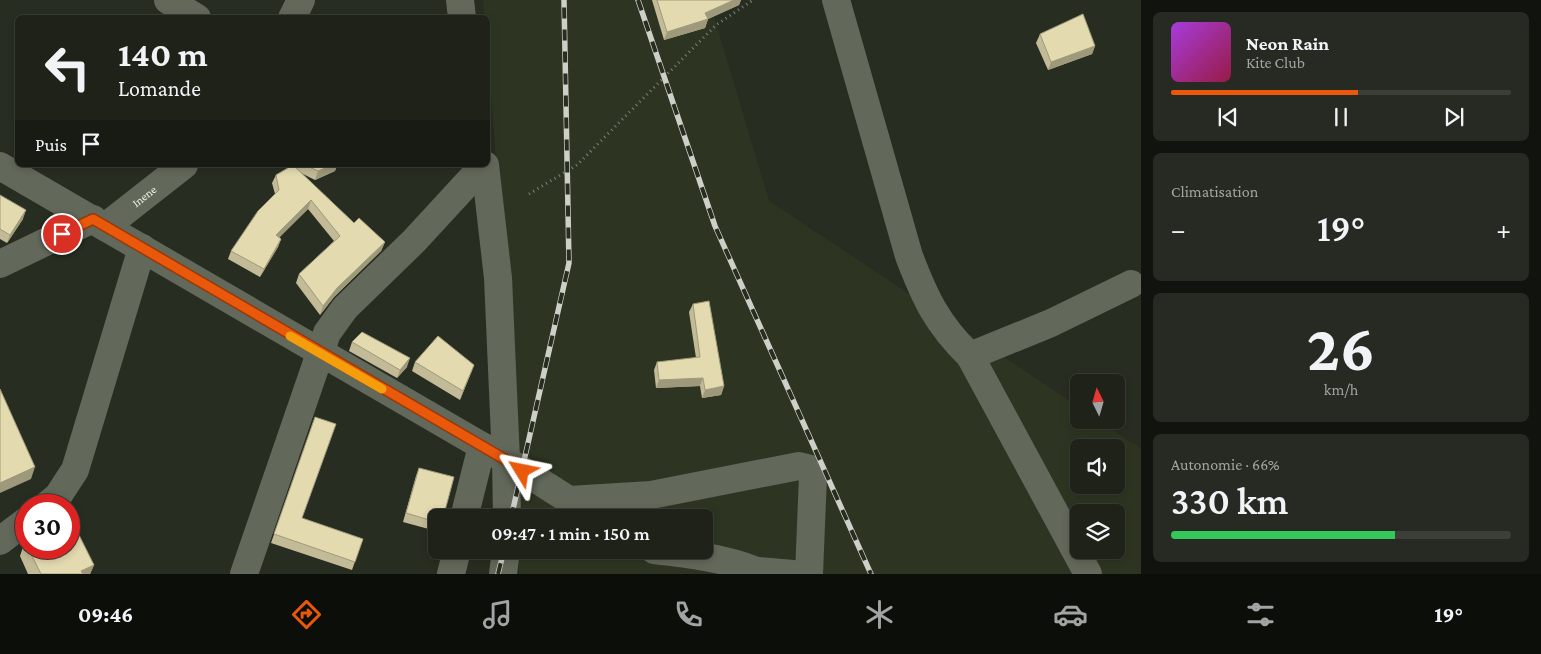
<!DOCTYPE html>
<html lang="fr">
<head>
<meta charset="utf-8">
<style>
  body { margin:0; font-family:"Crimson Pro",serif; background:#262a22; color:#f1f3f6; height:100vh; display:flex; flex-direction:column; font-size:19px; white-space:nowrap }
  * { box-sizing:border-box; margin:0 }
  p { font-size:16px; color:#a1a4a2 }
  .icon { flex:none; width:28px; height:28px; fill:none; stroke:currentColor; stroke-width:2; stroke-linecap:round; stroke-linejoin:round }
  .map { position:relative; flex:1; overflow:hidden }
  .drawer { display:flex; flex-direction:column; gap:12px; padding:12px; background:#10130e; width:400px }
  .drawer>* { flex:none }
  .banner { position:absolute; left:15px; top:15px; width:475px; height:152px; border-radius:8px; box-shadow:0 2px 8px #0003,0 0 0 1px #3c3f38; background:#1e2219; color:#f1f3f6; overflow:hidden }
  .needle { width:32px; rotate:355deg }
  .buttons { position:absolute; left:1070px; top:374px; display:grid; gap:10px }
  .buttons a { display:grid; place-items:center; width:55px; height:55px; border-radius:8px; background:#1e2219; box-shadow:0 2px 8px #0003,0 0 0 1px #3c3f38; font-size:25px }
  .speed { position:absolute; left:15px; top:494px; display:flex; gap:10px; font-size:25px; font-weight:700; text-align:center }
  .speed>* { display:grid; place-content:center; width:65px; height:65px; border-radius:50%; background:#1e2219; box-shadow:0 2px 8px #0003,0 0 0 1px #3c3f38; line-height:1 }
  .speed .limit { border:8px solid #d22; background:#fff; color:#111 }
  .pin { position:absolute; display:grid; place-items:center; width:42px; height:42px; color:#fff; margin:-21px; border:2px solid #fff; border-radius:50%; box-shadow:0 1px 5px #0007 }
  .me { position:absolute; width:55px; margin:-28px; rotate:305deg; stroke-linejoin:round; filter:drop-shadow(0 0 4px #0008) }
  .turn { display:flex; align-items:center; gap:18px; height:105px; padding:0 20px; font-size:22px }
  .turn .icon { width:65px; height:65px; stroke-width:2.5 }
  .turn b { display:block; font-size:35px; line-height:42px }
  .then { display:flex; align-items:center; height:48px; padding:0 20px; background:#0003; gap:10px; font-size:19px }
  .big { font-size:38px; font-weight:600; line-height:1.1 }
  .drawer .widget { flex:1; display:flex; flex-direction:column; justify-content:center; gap:8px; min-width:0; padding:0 18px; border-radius:8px; background:#262a22 }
  .drawer .dial { align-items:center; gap:0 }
  .dial b { font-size:65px; line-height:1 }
  .song { display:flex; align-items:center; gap:15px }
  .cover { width:60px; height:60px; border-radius:8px; background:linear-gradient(135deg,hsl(280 70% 55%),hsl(340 70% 35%)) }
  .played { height:5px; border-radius:2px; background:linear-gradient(90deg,#ea580c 55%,#3c3f38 55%) }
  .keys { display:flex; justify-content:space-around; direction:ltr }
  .heat { display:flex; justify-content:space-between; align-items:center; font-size:28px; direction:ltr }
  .charge { height:8px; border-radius:4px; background:linear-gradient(90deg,#34c759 66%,#3c3f38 0) }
  .trip { position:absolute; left:428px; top:509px; width:285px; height:50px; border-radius:8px; background:#1e2219; box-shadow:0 2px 8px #0003,0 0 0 1px #3c3f38; font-weight:600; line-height:50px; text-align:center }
  .tabs { display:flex; height:80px; justify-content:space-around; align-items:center; background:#0c0e0a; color:#a1a4a2 }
  .tabs .icon { width:35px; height:35px }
  .tabs .current { color:#ea580c }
  .tabs b { font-size:22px; color:#f1f3f6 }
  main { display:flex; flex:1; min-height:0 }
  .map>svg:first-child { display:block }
  .built { fill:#2d3522; fill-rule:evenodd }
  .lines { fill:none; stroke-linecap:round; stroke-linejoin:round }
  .path { stroke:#7e8278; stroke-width:3; stroke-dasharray:1 4; stroke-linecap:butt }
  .minor { stroke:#62685a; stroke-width:28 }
  .rail-casing { stroke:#cdd0c8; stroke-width:5.5 }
  .rail { stroke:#282d21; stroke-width:4; stroke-dasharray:11; stroke-linecap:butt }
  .wall { fill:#c3bb97 }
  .shaded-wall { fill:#9f997b }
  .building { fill:#e3dab0; stroke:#9f997b }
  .route-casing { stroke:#983908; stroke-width:12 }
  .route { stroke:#ea580c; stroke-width:9 }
  .slow { stroke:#f59e0b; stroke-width:9 }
  .labels { text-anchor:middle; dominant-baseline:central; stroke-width:5; stroke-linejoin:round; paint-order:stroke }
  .street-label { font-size:12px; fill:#edf0e8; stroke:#282d21 }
</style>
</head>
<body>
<main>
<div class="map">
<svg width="1141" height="574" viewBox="0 0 1141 574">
  <rect width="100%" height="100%" fill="#282d21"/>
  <path class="built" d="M 483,0 L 709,0 L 769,201 L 1079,407 L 1079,420 L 1098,420 L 1141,449 L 1141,574 L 519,574 L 518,550 L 704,550 L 704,518 L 518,517 L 514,378 L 488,59 L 488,18 L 484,17 ZM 1079,448 L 1116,448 L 1116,485 L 1079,485 ZM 1079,512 L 1116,512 L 1116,550 L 1079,550 Z"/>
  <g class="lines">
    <path class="path" d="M 529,194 L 577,165 L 716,25 L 753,0"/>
    <g class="minor">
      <path d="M 168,0 L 197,18"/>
      <path d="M 460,0 L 462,18"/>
      <path d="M 836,0 L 909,256 C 925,298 937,324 970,356"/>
      <path d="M 292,18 L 301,0"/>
      <path d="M 485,165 L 498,278 L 506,460 L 507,518"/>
      <path d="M 0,166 L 506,460 L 569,500 L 587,518"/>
      <path id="s1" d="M 105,227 L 184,165"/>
      <path d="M 0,264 L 93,219"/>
      <path d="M 569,500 L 651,495 L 799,466 L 811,469 L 813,476 L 809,574"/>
      <path d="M 47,505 L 58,496 L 75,470 L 142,248"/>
      <path d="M 464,518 L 482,446"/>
      <path d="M 0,541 L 26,521"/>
      <path d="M 654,550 C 690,554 723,558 757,571 L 757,574"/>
      <path d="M 757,571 L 793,574"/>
      <path d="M 244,574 L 327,333 L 345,308 L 414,241 L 484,165"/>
      <path d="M 451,574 L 457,550"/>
      <path d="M 503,574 L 506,550"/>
      <path d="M 1088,574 L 970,356 L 1051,323 L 1131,284"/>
    </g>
    <defs>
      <g id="rail">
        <path d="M 638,0 L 715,226 L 871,574"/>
        <path d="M 511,518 L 569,263 L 564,0"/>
        <path d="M 498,574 L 504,550"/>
      </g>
    </defs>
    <use href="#rail" class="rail-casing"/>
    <use href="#rail" class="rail"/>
  </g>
  <g class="wall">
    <path d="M 652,0 L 741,0 L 739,5 L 708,19 L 705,28 L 664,40 Z"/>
    <path d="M 1040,34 L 1095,46 L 1092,54 L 1048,70 L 1036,43 Z"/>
    <path d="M 285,165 L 337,165 L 335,171 L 315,180 L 301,173 L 354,223 L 385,242 L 381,251 L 334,297 L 320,315 L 296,283 L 299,274 L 334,241 L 308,209 L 279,237 L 281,239 L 278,247 L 260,277 L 228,259 L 231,251 L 275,194 L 272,183 L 276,175 L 290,167 Z"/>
    <path d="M 0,195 L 23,219 L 7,243 L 0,239 Z"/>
    <path d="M 693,304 L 724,386 L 721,395 L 702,398 L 700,386 L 656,388 L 654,370 L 657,362 L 696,358 L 689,312 Z"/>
    <path d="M 352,342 L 407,367 L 397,378 L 349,351 Z"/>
    <path d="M 415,362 L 474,365 L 460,400 L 412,371 Z"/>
    <path d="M 315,417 L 302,518 L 363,539 L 352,570 L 271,543 Z"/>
    <path d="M 419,468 L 436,518 L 436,531 L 403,522 L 416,476 Z"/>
    <path d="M 25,541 L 26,541 L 26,548 L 69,548 L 94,565 L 90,574 L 28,574 L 20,556 Z"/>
  </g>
  <g class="shaded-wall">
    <path d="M 734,0 L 741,0 L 739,5 L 708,19 L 705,28 L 664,40 L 667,32 L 705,13 Z"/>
    <path d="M 1095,46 L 1092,54 L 1048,70 L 1051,62 Z"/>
    <path d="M 332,165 L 337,165 L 335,171 L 315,180 L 318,171 Z"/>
    <path d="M 311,200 L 308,209 L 273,244 L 276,235 Z"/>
    <path d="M 26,210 L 23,219 L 7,243 L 10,235 Z"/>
    <path d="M 281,239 L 278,247 L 260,277 L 264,269 Z"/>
    <path d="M 385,242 L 381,251 L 334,297 L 320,315 L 323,306 L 337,288 Z"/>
    <path d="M 410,358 L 407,367 L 397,378 L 400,370 Z"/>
    <path d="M 474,365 L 471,373 L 460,400 L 463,391 Z"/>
    <path d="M 703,378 L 700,386 L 656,388 L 659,380 Z"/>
    <path d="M 724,386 L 721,395 L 702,398 L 705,390 Z"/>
    <path d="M 35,467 L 31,479 L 0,493 L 0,483 Z"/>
    <path d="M 94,565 L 90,574 L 80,574 L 81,571 Z"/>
  </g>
  <g class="building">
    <path d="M 657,0 L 734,0 L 705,13 L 708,19 L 667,32 Z"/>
    <path d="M 1083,14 L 1095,46 L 1051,62 L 1040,34 Z"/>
    <path d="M 293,165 L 354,223 L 359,218 L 385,242 L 337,288 L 323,306 L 299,274 L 340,236 L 311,200 L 276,235 L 281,239 L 264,269 L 231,251 L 258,211 L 279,190 L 276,175 Z"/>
    <path d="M 305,165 L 332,165 L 318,171 Z"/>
    <path d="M 0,195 L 26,210 L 10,235 L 0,229 Z"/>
    <path d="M 709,301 L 724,386 L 705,390 L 703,378 L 659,380 L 657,362 L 700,357 L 693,304 Z"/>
    <path d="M 362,332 L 410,358 L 400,370 L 352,342 Z"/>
    <path d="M 438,336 L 474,365 L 463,391 L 415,362 Z"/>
    <path d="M 0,389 L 35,467 L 0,483 Z"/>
    <path d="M 315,417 L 336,424 L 302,518 L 363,539 L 355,562 L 274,534 Z"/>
    <path d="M 419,468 L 454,477 L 443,518 L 436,518 L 436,522 L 406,513 Z"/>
    <path d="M 71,519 L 94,565 L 81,571 L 83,574 L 41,574 L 28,548 L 69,548 L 69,520 Z"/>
  </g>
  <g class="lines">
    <defs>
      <path id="route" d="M 62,234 L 93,219 L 506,460 L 522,471"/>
    </defs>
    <use href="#route" class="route-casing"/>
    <use href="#route" class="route"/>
    <path class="slow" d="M 290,336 L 382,389"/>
  </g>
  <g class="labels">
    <g class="street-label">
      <text stroke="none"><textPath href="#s1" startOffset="50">Inene</textPath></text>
    </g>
  </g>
</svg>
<div class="buttons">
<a><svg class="needle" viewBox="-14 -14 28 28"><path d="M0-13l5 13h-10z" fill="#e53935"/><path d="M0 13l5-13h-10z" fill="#a1a4a2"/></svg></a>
<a><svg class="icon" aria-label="sound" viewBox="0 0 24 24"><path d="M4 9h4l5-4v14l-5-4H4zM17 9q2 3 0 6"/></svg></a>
<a><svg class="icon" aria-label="layers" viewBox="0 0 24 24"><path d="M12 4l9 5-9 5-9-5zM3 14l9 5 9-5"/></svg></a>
</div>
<div class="speed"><div class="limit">30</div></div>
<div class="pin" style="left:62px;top:234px;background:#d93025"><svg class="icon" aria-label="arrive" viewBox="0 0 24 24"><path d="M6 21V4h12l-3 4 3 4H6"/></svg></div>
<svg class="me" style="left:522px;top:471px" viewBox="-20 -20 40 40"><path d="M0-17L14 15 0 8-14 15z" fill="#ea580c" stroke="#fff" stroke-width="4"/></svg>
<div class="trip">09:47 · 1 min · 150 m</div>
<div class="banner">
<div class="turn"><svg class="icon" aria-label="left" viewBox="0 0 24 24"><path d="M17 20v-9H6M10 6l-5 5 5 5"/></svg><div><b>140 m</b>Lomande</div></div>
<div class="then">Puis<svg class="icon" aria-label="arrive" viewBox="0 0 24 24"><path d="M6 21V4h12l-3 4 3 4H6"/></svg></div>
</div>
</div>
<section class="drawer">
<div class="widget">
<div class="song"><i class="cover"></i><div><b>Neon Rain</b><p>Kite Club</p></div></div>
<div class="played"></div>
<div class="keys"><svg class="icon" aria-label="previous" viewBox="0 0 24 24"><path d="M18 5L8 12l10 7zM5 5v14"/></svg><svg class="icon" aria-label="pause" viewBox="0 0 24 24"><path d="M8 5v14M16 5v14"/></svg><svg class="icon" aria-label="next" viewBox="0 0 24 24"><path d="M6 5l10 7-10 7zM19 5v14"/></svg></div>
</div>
<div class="widget"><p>Climatisation</p>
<div class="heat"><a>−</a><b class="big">19°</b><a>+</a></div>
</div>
<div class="widget dial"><b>26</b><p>km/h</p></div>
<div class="widget"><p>Autonomie · 66%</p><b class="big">330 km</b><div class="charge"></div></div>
</section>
</main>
<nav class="tabs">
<b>09:46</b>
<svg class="icon current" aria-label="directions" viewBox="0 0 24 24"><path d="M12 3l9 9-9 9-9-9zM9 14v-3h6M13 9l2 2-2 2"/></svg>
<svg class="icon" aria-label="music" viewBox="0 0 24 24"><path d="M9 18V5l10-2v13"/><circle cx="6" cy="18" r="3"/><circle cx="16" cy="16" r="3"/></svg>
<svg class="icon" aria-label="phone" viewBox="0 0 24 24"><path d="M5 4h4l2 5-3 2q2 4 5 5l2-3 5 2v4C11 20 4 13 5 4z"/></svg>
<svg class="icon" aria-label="climate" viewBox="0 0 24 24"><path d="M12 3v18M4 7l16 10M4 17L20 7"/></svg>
<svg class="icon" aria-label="car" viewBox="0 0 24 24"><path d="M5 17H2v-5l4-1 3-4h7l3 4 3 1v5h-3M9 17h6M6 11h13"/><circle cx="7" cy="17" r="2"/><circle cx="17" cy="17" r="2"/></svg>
<svg class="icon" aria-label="filters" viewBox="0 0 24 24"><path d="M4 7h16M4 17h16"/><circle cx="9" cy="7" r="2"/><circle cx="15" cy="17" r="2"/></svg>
<b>19°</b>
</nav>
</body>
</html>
